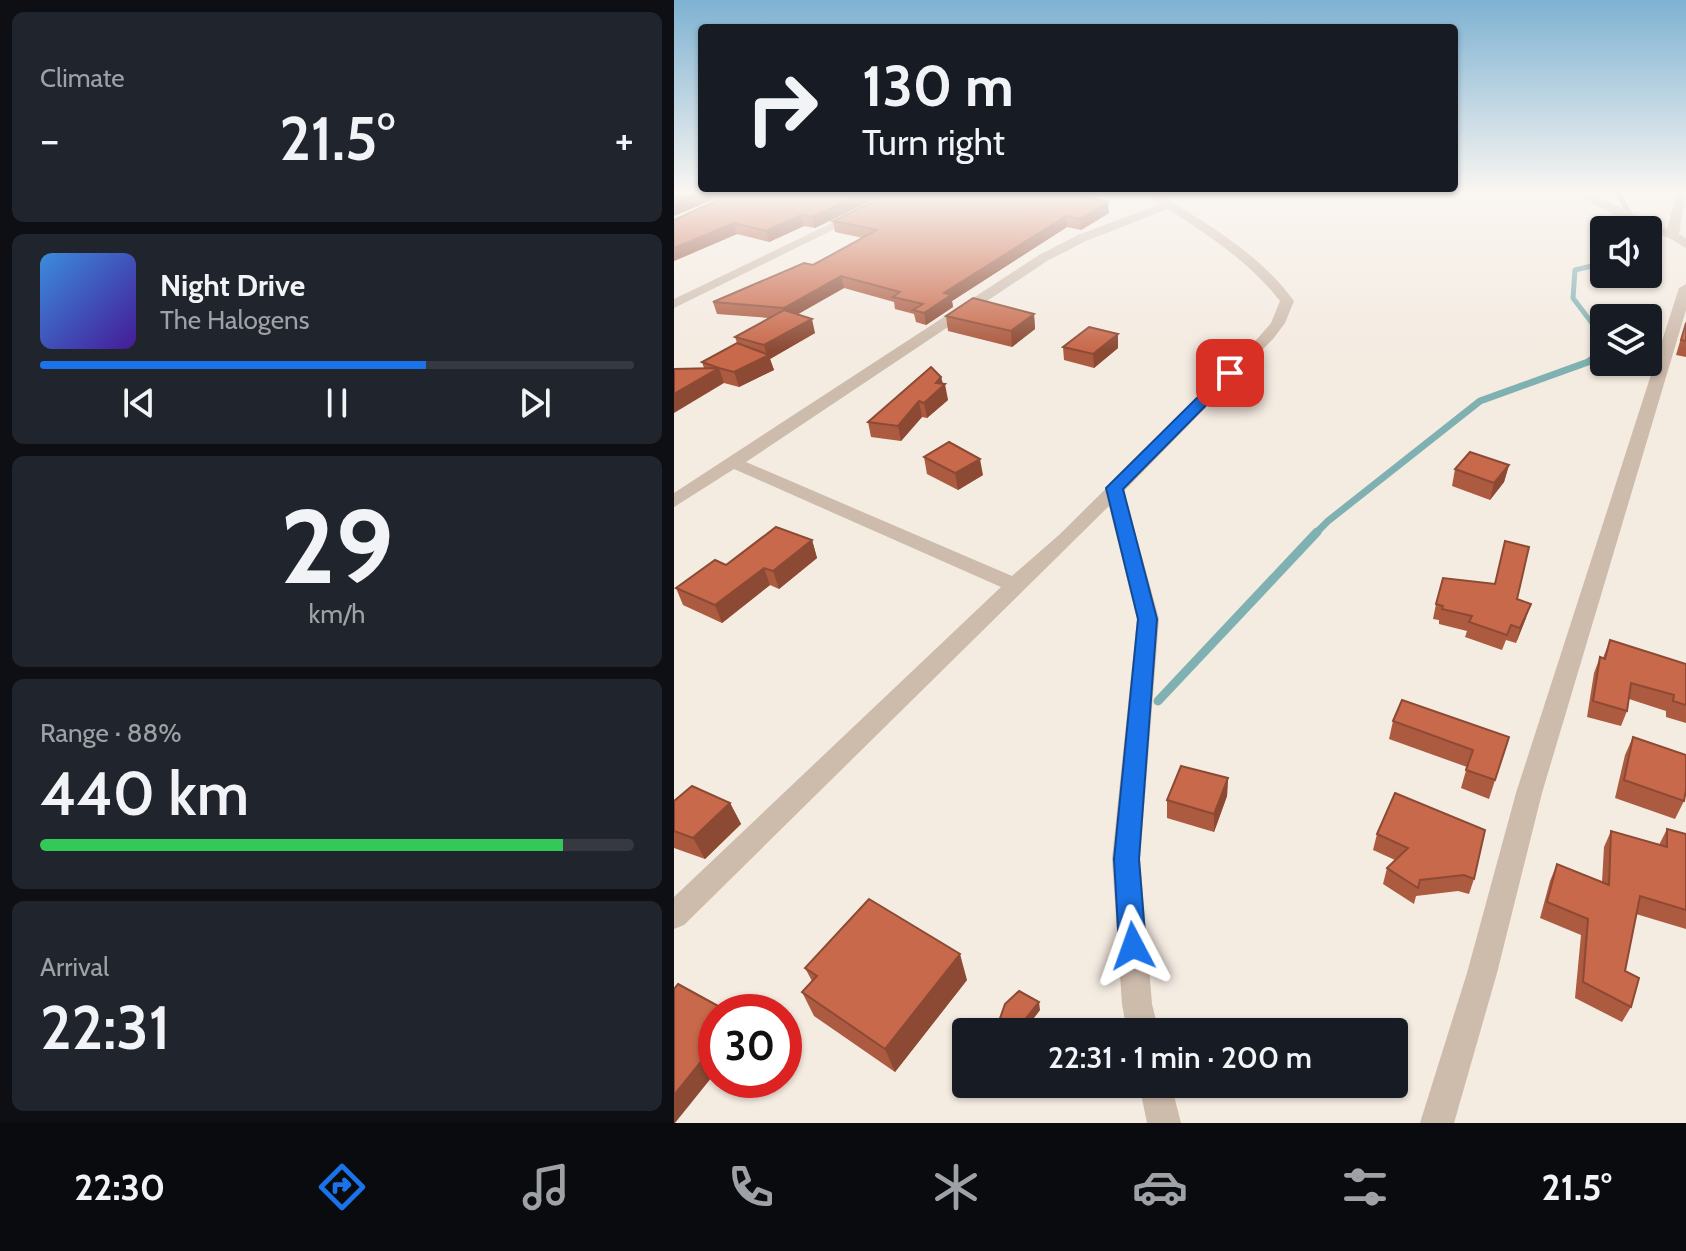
<!DOCTYPE html>
<html lang="en">
<head>
<meta charset="utf-8">
<style>
  body { margin:0; font-family:Cabin,sans-serif; background:#20242c; color:#f1f3f6; height:100vh; display:flex; flex-direction:column; font-size:30px; white-space:nowrap }
  * { box-sizing:border-box; margin:0 }
  p { font-size:26px; color:#9ea1a6 }
  .icon { flex:none; width:44px; height:44px; fill:none; stroke:currentColor; stroke-width:2; stroke-linecap:round; stroke-linejoin:round }
  .map { position:relative; flex:1; overflow:hidden }
  .side { display:flex; flex-direction:column; gap:12px; padding:12px; background:#0d0f14; width:674px }
  .side>* { flex:none }
  .banner { position:absolute; left:24px; top:24px; width:760px; height:168px; border-radius:8px; box-shadow:0 2px 6px #0004; background:#171b24; color:#f1f3f6; overflow:hidden }
  .tools { position:absolute; left:916px; top:216px; display:grid; gap:16px }
  .tools a { display:grid; place-items:center; width:72px; height:72px; border-radius:8px; background:#171b24; box-shadow:0 2px 6px #0004; font-size:40px }
  .speed { position:absolute; left:24px; top:994px; display:flex; gap:16px; font-size:40px; font-weight:700; text-align:center }
  .speed>* { display:grid; place-content:center; width:104px; height:104px; border-radius:50%; background:#171b24; box-shadow:0 2px 6px #0004; line-height:1 }
  .speed .limit { border:12px solid #d22; background:#fff; color:#111 }
  .pin { position:absolute; display:grid; place-items:center; width:68px; height:68px; color:#fff; margin:-34px; border-radius:16px; box-shadow:0 4px 12px #0006 }
  .me { position:absolute; width:88px; margin:-44px; rotate:356deg; stroke-linejoin:round; filter:drop-shadow(0 0 6px #0008) }
  .turn { display:flex; align-items:center; gap:28px; height:168px; padding:0 32px; font-size:36px }
  .turn .icon { width:104px; height:104px; stroke-width:2.5 }
  .turn b { display:block; font-size:56px; line-height:68px }
  .big { font-size:60px; font-weight:600; line-height:1.1 }
  .side .tile { flex:1; display:flex; flex-direction:column; justify-content:center; gap:12px; min-width:0; padding:0 28px; border-radius:12px; background:#20242c }
  .side .dial { align-items:center; gap:0 }
  .dial b { font-size:104px; line-height:1 }
  .song { display:flex; align-items:center; gap:24px }
  .cover { width:96px; height:96px; border-radius:12px; background:linear-gradient(135deg,hsl(210 70% 55%),hsl(260 70% 35%)) }
  .played { height:8px; border-radius:4px; background:linear-gradient(90deg,#1a73e8 65%,#363941 65%) }
  .keys { display:flex; justify-content:space-around; direction:ltr }
  .heat { display:flex; justify-content:space-between; align-items:center; font-size:44px; direction:ltr }
  .charge { height:12px; border-radius:6px; background:linear-gradient(90deg,#34c759 88%,#363941 0) }
  .trip { position:absolute; left:278px; top:1018px; width:456px; height:80px; border-radius:8px; background:#171b24; box-shadow:0 2px 6px #0004; font-weight:600; line-height:80px; text-align:center }
  .dock { display:flex; height:128px; justify-content:space-around; align-items:center; background:#090b0e; color:#9ea1a6 }
  .dock .icon { width:56px; height:56px }
  .dock .on { color:#1a73e8 }
  .dock b { font-size:36px; color:#f1f3f6 }
  main { display:flex; flex:1; min-height:0 }
  .map>svg:first-child { display:block }
  .lines { fill:none; stroke-linecap:round; stroke-linejoin:round }
  .stream-far2 { stroke:#7fb0b2; stroke-width:5 }
  .stream-far1 { stroke:#7fb0b2; stroke-width:7 }
  .stream { stroke:#7fb0b2; stroke-width:9 }
  .minor { fill:#cdbbac; fill-rule:evenodd }
  .wall { fill:#ac5a40 }
  .shaded-wall { fill:#8c4a34 }
  .building { fill:#c8694b; stroke:#8c4a34; stroke-width:2 }
  .route { fill:#1a73e8; stroke:#114b97; stroke-width:2 }
</style>
</head>
<body>
<main>
<section class="side">
<div class="tile"><p>Climate</p>
<div class="heat"><a>−</a><b class="big">21.5°</b><a>+</a></div>
</div>
<div class="tile">
<div class="song"><i class="cover"></i><div><b>Night Drive</b><p>The Halogens</p></div></div>
<div class="played"></div>
<div class="keys"><svg class="icon" aria-label="previous" viewBox="0 0 24 24"><path d="M18 5L8 12l10 7zM5 5v14"/></svg><svg class="icon" aria-label="pause" viewBox="0 0 24 24"><path d="M8 5v14M16 5v14"/></svg><svg class="icon" aria-label="next" viewBox="0 0 24 24"><path d="M6 5l10 7-10 7zM19 5v14"/></svg></div>
</div>
<div class="tile dial"><b>29</b><p>km/h</p></div>
<div class="tile"><p>Range · 88%</p><b class="big">440 km</b><div class="charge"></div></div>
<div class="tile"><p>Arrival</p><b class="big">22:31</b></div>
</section>
<div class="map">
<svg width="1012" height="1123" viewBox="0 0 1012 1123">
  <rect width="100%" height="100%" fill="#f4ebe1"/>
  <g class="lines">
    <g class="stream-far2">
      <path d="M 944,193 L 955,213"/>
      <path d="M 930,263 L 901,270 L 899,298 L 930,339"/>
    </g>
    <path class="stream-far1" d="M 641,534 L 654,521 L 806,401 L 914,362 L 930,351"/>
    <path class="stream" d="M 484,701 L 643,532"/>
    <g class="minor">
      <path d="M 220,193 L 234,193 L 0,308 L 0,299 Z"/>
      <path d="M 471,193 L 484,193 C 533,224 585,253 620,301 L 611,323 L 599,339 L 450,491 L 485,619 L 466,859 L 478,1004 L 485,1032 L 453,1032 L 448,1004 L 438,859 L 463,619 L 435,506 L 10,925 L 0,929 L 0,897 L 327,587 L 60,469 L 0,507 L 0,493 L 365,255 L 404,235 L 486,204 ZM 494,209 C 535,236 576,262 606,301 L 597,323 L 584,338 L 385,535 L 338,576 L 72,462 L 373,261 L 412,241 Z"/>
      <path d="M 900,193 C 928,193 965,219 993,229 L 1003,193 L 1012,193 L 1005,234 L 1012,238 L 1012,248 L 995,238 L 958,225 Z"/>
      <path d="M 1012,284 L 1012,310 L 868,793 L 823,973 L 780,1123 L 746,1123 L 793,973 L 842,793 L 1005,288 Z"/>
      <path d="M 465,1084 L 497,1084 L 507,1123 L 473,1123 Z"/>
    </g>
  </g>
  <g class="wall">
    <path d="M 59,193 L 213,193 L 141,228 L 130,226 L 95,242 L 63,234 L 0,261 Z"/>
    <path d="M 434,202 L 435,213 L 407,230 L 393,227 L 278,301 L 279,307 L 252,325 L 242,322 L 240,314 L 221,309 L 220,302 L 170,288 L 123,314 L 141,333 L 96,359 L 100,370 L 65,387 L 50,383 L 30,368 L 28,362 L 63,343 L 61,337 L 95,318 L 43,314 L 39,302 L 139,265 L 189,238 L 161,232 L 159,221 Z"/>
    <path d="M 360,314 L 361,329 L 338,347 L 274,331 L 272,316 Z"/>
    <path d="M 1012,321 L 1012,357 L 1002,355 Z"/>
    <path d="M 389,347 L 444,348 L 420,368 L 390,360 Z"/>
    <path d="M 267,377 L 274,400 L 253,418 L 248,417 L 227,441 L 197,437 L 194,422 Z"/>
    <path d="M 250,457 L 309,475 L 284,490 L 253,474 Z"/>
    <path d="M 835,465 L 830,482 L 816,500 L 778,486 L 781,469 Z"/>
    <path d="M 138,540 L 143,558 L 105,589 L 96,585 L 48,623 L 9,605 L 2,588 Z"/>
    <path d="M 843,599 L 852,618 L 842,643 L 832,640 L 828,650 L 791,637 L 793,631 L 765,624 L 765,620 L 759,619 L 762,604 Z"/>
    <path d="M 936,640 L 1012,664 L 1012,723 L 992,717 L 992,711 L 955,699 L 953,711 L 947,726 L 913,717 L 920,673 L 926,657 L 929,658 Z"/>
    <path d="M 719,721 L 835,737 L 815,799 L 787,788 L 793,767 L 715,739 Z"/>
    <path d="M 959,737 L 1010,801 L 1001,819 L 941,798 L 951,755 Z"/>
    <path d="M 554,778 L 553,796 L 540,832 L 493,818 L 493,800 Z"/>
    <path d="M 721,793 L 800,879 L 795,894 L 784,891 L 742,896 L 740,904 L 709,884 L 713,868 L 721,860 L 699,850 L 703,834 Z"/>
    <path d="M 0,801 L 56,803 L 67,824 L 31,859 L 0,848 Z"/>
    <path d="M 993,829 L 1012,834 L 1012,929 L 962,914 L 951,971 L 957,1007 L 948,1022 L 901,998 L 907,935 L 866,918 L 876,881 L 883,864 L 928,882 L 930,847 L 937,831 L 985,845 Z"/>
    <path d="M 131,968 L 293,980 L 221,1072 L 140,1016 L 128,992 L 138,981 Z"/>
    <path d="M 366,1010 L 349,1032 L 324,1032 L 323,1027 Z"/>
  </g>
  <g class="shaded-wall">
    <path d="M 26,193 L 55,193 L 0,216 L 0,204 Z"/>
    <path d="M 189,193 L 213,193 L 141,228 L 138,217 Z"/>
    <path d="M 434,202 L 435,213 L 407,230 L 406,219 Z"/>
    <path d="M 127,215 L 130,226 L 95,242 L 92,231 Z"/>
    <path d="M 392,216 L 393,227 L 278,301 L 279,307 L 252,325 L 250,313 L 270,293 Z"/>
    <path d="M 60,223 L 63,234 L 0,261 L 0,248 Z"/>
    <path d="M 167,276 L 170,288 L 114,320 L 110,308 Z"/>
    <path d="M 360,314 L 361,329 L 338,347 L 337,331 Z"/>
    <path d="M 138,319 L 141,333 L 96,359 L 100,370 L 65,387 L 60,372 L 93,356 L 90,345 Z"/>
    <path d="M 444,334 L 444,348 L 420,368 L 419,354 Z"/>
    <path d="M 45,368 L 50,383 L 0,413 L 0,394 Z"/>
    <path d="M 267,377 L 269,387 L 271,384 L 274,400 L 253,418 L 250,403 L 262,383 Z"/>
    <path d="M 245,401 L 248,417 L 227,441 L 224,426 Z"/>
    <path d="M 306,459 L 309,475 L 284,490 L 281,473 Z"/>
    <path d="M 835,465 L 830,482 L 816,500 L 820,483 Z"/>
    <path d="M 138,540 L 143,558 L 105,589 L 99,571 Z"/>
    <path d="M 90,568 L 96,585 L 48,623 L 41,605 Z"/>
    <path d="M 857,604 L 852,618 L 842,643 L 846,628 Z"/>
    <path d="M 554,778 L 553,796 L 540,832 L 540,814 Z"/>
    <path d="M 56,803 L 67,824 L 31,859 L 19,838 Z"/>
    <path d="M 286,954 L 293,980 L 221,1072 L 211,1049 Z"/>
    <path d="M 365,1002 L 366,1010 L 349,1032 L 341,1032 Z"/>
    <path d="M 42,1043 L 42,1072 L 1,1123 L 0,1123 L 0,1095 Z"/>
  </g>
  <g class="building">
    <path d="M 0,193 L 26,193 L 0,204 Z"/>
    <path d="M 59,193 L 189,193 L 138,217 L 127,215 L 92,231 L 60,223 L 0,248 L 0,220 Z"/>
    <path d="M 217,193 L 395,193 L 434,202 L 406,219 L 392,216 L 270,293 L 277,295 L 250,313 L 239,310 L 249,304 L 219,297 L 226,292 L 167,276 L 110,308 L 39,302 L 130,263 L 139,265 L 203,230 L 159,221 Z"/>
    <path d="M 299,298 L 360,314 L 337,331 L 272,316 Z"/>
    <path d="M 110,310 L 138,319 L 90,345 L 61,337 Z"/>
    <path d="M 1012,323 L 1012,341 L 1007,340 Z"/>
    <path d="M 415,327 L 444,334 L 419,354 L 389,347 Z"/>
    <path d="M 63,343 L 95,355 L 60,372 L 45,368 L 0,394 L 0,369 L 45,368 L 28,362 Z"/>
    <path d="M 257,367 L 267,377 L 262,383 L 271,384 L 250,403 L 245,401 L 224,426 L 194,422 Z"/>
    <path d="M 275,442 L 306,459 L 281,473 L 250,457 Z"/>
    <path d="M 796,452 L 835,465 L 820,483 L 781,469 Z"/>
    <path d="M 102,527 L 138,540 L 99,571 L 90,568 L 41,605 L 2,588 L 41,560 L 52,565 Z"/>
    <path d="M 831,541 L 855,547 L 843,599 L 857,604 L 846,628 L 837,625 L 833,635 L 795,622 L 798,616 L 768,609 L 769,606 L 762,604 L 769,578 L 821,584 Z"/>
    <path d="M 936,640 L 1012,664 L 1012,705 L 999,701 L 1000,695 L 957,683 L 953,711 L 919,701 L 926,657 L 931,659 Z"/>
    <path d="M 728,700 L 835,737 L 821,780 L 792,770 L 799,750 L 719,721 Z"/>
    <path d="M 959,737 L 1012,755 L 1012,790 L 1010,801 L 950,780 Z"/>
    <path d="M 507,766 L 554,778 L 540,814 L 493,800 Z"/>
    <path d="M 18,786 L 56,803 L 19,838 L 0,831 L 0,801 Z"/>
    <path d="M 721,793 L 811,830 L 800,879 L 790,875 L 746,880 L 744,888 L 713,868 L 734,848 L 703,834 Z"/>
    <path d="M 993,829 L 1012,834 L 1012,910 L 966,896 L 951,971 L 965,978 L 957,1007 L 909,982 L 914,919 L 873,902 L 883,864 L 935,885 L 937,831 L 993,847 Z"/>
    <path d="M 195,899 L 286,954 L 211,1049 L 128,992 L 143,976 L 131,968 Z"/>
    <path d="M 4,984 L 55,1012 L 42,1012 L 42,1043 L 0,1095 L 0,989 Z"/>
    <path d="M 345,991 L 365,1002 L 341,1032 L 323,1027 L 331,1004 Z"/>
  </g>
  <linearGradient id="sky" x2="0" y2="1"><stop stop-color="#7eb2d2"/><stop offset="0.55" stop-color="#faf6f2"/><stop offset="1" stop-color="#faf6f2" stop-opacity="0"/></linearGradient>
  <rect width="1012" height="350" fill="url(#sky)"/>
  <path class="route" d="M 556,368 L 561,370 L 561,376 L 449,489 L 483,619 L 465,859 L 472,946 L 468,955 L 459,959 L 449,955 L 445,946 L 440,859 L 464,619 L 432,488 L 551,370 Z"/>
</svg>
<div class="tools">
<a><svg class="icon" aria-label="sound" viewBox="0 0 24 24"><path d="M4 9h4l5-4v14l-5-4H4zM17 9q2 3 0 6"/></svg></a>
<a><svg class="icon" aria-label="layers" viewBox="0 0 24 24"><path d="M12 4l9 5-9 5-9-5zM3 14l9 5 9-5"/></svg></a>
</div>
<div class="speed"><div class="limit">30</div></div>
<div class="pin" style="left:556px;top:373px;background:#d93025"><svg class="icon" aria-label="arrive" viewBox="0 0 24 24"><path d="M6 21V4h12l-3 4 3 4H6"/></svg></div>
<svg class="me" style="left:459px;top:946px" viewBox="-20 -20 40 40"><path d="M0-17L14 15 0 8-14 15z" fill="#1a73e8" stroke="#fff" stroke-width="4"/></svg>
<div class="trip">22:31 · 1 min · 200 m</div>
<div class="banner">
<div class="turn"><svg class="icon" aria-label="right" viewBox="0 0 24 24"><path d="M7 20v-9h11M14 6l5 5-5 5"/></svg><div><b>130 m</b>Turn right</div></div>
</div>
</div>
</main>
<nav class="dock">
<b>22:30</b>
<svg class="icon on" aria-label="directions" viewBox="0 0 24 24"><path d="M12 3l9 9-9 9-9-9zM9 14v-3h6M13 9l2 2-2 2"/></svg>
<svg class="icon" aria-label="music" viewBox="0 0 24 24"><path d="M9 18V5l10-2v13"/><circle cx="6" cy="18" r="3"/><circle cx="16" cy="16" r="3"/></svg>
<svg class="icon" aria-label="phone" viewBox="0 0 24 24"><path d="M5 4h4l2 5-3 2q2 4 5 5l2-3 5 2v4C11 20 4 13 5 4z"/></svg>
<svg class="icon" aria-label="climate" viewBox="0 0 24 24"><path d="M12 3v18M4 7l16 10M4 17L20 7"/></svg>
<svg class="icon" aria-label="car" viewBox="0 0 24 24"><path d="M5 17H2v-5l4-1 3-4h7l3 4 3 1v5h-3M9 17h6M6 11h13"/><circle cx="7" cy="17" r="2"/><circle cx="17" cy="17" r="2"/></svg>
<svg class="icon" aria-label="filters" viewBox="0 0 24 24"><path d="M4 7h16M4 17h16"/><circle cx="9" cy="7" r="2"/><circle cx="15" cy="17" r="2"/></svg>
<b>21.5°</b>
</nav>
</body>
</html>
